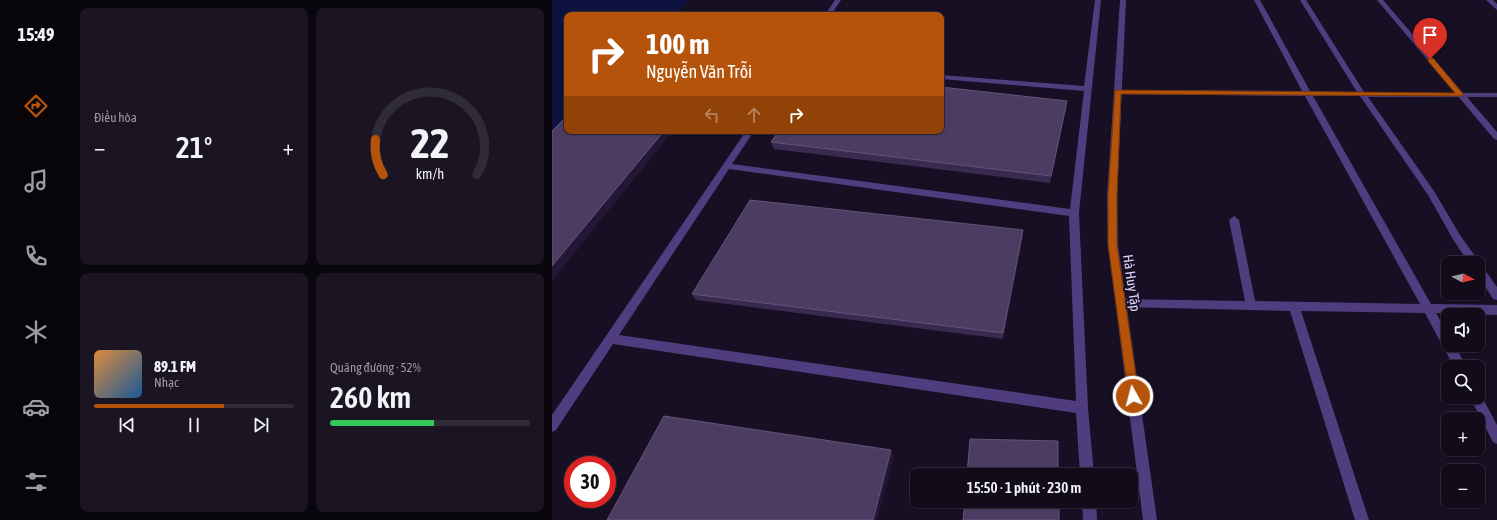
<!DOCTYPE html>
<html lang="vi">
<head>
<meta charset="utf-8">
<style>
  body { margin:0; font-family:"Asap Condensed",sans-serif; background:#1a1423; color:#f1f3f6; height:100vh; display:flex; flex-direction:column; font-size:15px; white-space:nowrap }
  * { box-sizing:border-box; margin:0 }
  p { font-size:13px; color:#9c9ba2 }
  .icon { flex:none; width:22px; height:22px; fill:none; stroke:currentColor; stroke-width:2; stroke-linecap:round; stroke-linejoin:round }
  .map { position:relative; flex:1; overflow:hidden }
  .details { display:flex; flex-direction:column; gap:8px; padding:8px; background:#09060e; width:480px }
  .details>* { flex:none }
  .hud { position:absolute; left:12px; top:12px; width:380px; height:122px; border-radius:8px; box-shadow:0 1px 3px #0004,0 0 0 1px #302b39; background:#b45309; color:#fff; overflow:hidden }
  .needle { width:26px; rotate:97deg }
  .fabs { position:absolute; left:889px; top:256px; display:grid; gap:8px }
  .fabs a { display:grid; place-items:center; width:44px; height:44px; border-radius:8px; background:#110b1a; box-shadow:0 1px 3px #0004,0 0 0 1px #302b39; font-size:20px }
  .speed { position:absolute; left:12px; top:456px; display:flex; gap:8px; font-size:20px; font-weight:700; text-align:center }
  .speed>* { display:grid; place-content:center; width:52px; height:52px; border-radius:50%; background:#110b1a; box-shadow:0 1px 3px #0004,0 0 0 1px #302b39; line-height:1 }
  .speed .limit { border:6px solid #d22; background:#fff; color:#111 }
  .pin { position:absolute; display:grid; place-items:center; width:34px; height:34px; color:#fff; margin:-41px -17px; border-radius:50% 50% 50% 0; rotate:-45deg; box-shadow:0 0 4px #0007 }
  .pin .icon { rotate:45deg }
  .me { position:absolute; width:44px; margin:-22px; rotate:353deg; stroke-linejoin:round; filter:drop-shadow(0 0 3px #0008) }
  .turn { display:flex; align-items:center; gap:14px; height:84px; padding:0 16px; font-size:18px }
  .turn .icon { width:52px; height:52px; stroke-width:2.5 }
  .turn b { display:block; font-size:28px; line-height:34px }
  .lanes { display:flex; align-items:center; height:38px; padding:0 16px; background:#0003; justify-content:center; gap:20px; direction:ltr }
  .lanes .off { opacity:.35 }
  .big { font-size:30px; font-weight:600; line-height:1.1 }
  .details .card { flex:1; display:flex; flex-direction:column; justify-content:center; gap:6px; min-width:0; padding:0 14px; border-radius:8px; background:#1a1423 }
  .details .dial { align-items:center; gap:0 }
  .dial svg { height:104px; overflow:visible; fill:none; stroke:#302b39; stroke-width:7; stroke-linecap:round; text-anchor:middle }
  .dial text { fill:#f1f3f6; stroke:none }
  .song { display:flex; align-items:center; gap:12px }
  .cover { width:48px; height:48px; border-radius:6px; background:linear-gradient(135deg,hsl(30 70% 55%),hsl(210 70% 35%)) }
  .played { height:4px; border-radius:2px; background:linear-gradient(90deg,#b45309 65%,#302b39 65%) }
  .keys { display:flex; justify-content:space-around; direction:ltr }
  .heat { display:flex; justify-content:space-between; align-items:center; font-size:22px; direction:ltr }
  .charge { height:6px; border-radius:3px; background:linear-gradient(90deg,#34c759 52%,#302b39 0) }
  .details .tiles { flex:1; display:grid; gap:8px; grid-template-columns:repeat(2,1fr) }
  .trip { position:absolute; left:358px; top:468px; width:228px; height:40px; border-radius:8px; background:#110b1a; box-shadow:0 1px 3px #0004,0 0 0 1px #302b39; font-weight:600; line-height:40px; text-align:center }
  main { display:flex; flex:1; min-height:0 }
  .menu { display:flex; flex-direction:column; width:72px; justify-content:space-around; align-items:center; background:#07040a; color:#9c9ba2 }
  .menu .icon { width:28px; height:28px }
  .menu .selected { color:#b45309 }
  .menu b { font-size:18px; color:#f1f3f6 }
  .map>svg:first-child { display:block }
  .water { fill:#0d133e }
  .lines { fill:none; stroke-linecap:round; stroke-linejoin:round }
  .lane { fill:#4f3d7f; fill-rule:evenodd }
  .street { fill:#4f3d7f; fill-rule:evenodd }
  .wall { fill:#3a2a4f }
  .shaded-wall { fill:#241736 }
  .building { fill:#4c3c62; stroke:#63547a }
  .route { fill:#b45309; stroke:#753606 }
  .labels { text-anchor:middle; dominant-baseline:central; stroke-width:4; stroke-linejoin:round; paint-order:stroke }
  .street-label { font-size:14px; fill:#e2d4fc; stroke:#170f23 }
</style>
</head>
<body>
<main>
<nav class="menu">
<b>15:49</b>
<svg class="icon selected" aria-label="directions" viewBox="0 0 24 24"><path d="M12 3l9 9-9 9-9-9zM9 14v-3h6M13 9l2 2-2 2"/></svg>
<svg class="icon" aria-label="music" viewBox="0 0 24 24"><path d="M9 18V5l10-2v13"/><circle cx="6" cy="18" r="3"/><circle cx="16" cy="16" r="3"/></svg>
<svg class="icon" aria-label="phone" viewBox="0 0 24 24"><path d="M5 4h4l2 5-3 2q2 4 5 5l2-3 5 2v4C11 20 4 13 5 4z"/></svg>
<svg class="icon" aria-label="climate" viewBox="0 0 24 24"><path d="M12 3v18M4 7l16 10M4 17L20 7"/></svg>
<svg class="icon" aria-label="car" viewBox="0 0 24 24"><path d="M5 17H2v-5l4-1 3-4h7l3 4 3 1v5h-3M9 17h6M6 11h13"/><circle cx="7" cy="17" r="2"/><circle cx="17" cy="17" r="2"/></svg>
<svg class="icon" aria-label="filters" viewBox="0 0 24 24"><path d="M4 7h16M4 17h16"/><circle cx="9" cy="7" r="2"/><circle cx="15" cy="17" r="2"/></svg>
</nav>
<section class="details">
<div class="tiles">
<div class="card"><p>Điều hòa</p>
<div class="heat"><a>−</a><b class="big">21°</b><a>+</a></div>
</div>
<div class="card dial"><svg viewBox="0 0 100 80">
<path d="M14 69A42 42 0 1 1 86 69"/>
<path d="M14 69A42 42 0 0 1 8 42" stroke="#b45309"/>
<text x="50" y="56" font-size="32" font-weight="700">22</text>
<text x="50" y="72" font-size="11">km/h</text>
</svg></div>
<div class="card">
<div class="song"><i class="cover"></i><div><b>89.1 FM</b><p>Nhạc</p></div></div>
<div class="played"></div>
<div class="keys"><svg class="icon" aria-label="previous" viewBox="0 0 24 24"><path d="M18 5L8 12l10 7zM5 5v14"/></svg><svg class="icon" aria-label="pause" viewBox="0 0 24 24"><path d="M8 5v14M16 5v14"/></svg><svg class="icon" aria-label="next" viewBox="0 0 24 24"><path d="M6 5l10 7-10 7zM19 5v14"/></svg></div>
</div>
<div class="card"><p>Quãng đường · 52%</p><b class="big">260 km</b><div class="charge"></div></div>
</div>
</section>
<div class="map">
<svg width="945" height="520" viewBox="0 0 945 520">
  <rect width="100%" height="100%" fill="#170f23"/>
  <path class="water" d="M 0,0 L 137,0 L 122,15 L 15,15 L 15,121 L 0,136 Z"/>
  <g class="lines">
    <g class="lane">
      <path d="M 283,0 L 289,0 L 279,15 L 273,15 Z"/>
      <path d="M 543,0 L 549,0 L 527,213 L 536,408 L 542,475 L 528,475 L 524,413 L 61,344 L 4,430 L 0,432 L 0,415 L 194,131 L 202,131 L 180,164 L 518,209 L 532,91 L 389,79 L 389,75 L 532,86 ZM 177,169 L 517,216 L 524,401 L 67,335 Z"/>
      <path d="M 702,0 L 708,0 L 758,91 L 805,92 L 748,0 L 754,0 L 812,92 L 909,93 L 913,95 L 909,97 L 816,97 L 882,191 L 908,235 L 945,287 L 945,300 L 941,299 L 926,275 L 926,263 L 917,263 L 902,241 L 876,195 L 808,96 L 761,96 L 879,304 L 945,305 L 945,315 L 884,313 L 896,334 L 896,345 L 903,345 L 914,367 L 902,367 L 873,313 L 749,311 L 817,520 L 803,520 L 738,311 L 569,307 L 565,306 L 564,303 L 565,300 L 569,299 L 693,301 L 677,220 L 682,216 L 687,220 L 703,301 L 868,304 L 753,96 L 566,94 L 562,92 L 566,90 L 750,91 Z"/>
      <path d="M 926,392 L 928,393 L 945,425 L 945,444 L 941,442 L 918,397 L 926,397 Z"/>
      <path d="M 530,501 L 544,501 L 545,520 L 531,520 Z"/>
    </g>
    <g class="street">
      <path d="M 568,0 L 574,0 L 565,195 L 566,245 L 605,520 L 591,520 L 556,245 L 555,195 Z"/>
      <path d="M 825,0 L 831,0 L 911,93 L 945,93 L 945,97 L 915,97 L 945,132 L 945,140 L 942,139 Z"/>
      <path d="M 934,0 L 941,0 L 945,4 L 945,10 Z"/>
    </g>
  </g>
  <g class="wall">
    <path d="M 514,108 L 498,183 L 222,149 L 219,142 Z"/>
    <path d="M 471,236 L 451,339 L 144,300 L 140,294 Z"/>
  </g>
  <g class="shaded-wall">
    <path d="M 515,101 L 514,108 L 498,183 L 499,176 Z"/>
    <path d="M 112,131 L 121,131 L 0,281 L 0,266 Z"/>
    <path d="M 471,230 L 471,236 L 451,339 L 451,333 Z"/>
    <path d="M 339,450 L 342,455 L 325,520 L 321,520 Z"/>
  </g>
  <g class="building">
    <path d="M 389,87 L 515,101 L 499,176 L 219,142 L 227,131 L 389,131 Z"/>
    <path d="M 15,116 L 15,131 L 112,131 L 0,266 L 0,131 Z"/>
    <path d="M 198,200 L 471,230 L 451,333 L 140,294 Z"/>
    <path d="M 112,416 L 339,450 L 321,520 L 55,520 Z"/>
    <path d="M 418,439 L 506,441 L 506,475 L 415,475 Z"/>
    <path d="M 413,501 L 507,501 L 507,520 L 411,520 Z"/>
  </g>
  <path class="route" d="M 876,58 L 881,58 L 911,94 L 911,96 L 569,94 L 565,195 L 565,245 L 587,396 L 585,400 L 581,401 L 577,400 L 556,245 L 556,195 L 563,90 L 903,93 L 876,61 Z"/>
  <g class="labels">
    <g class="street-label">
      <text transform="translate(580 283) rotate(82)">Hà Huy Tập</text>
    </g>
  </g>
</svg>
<div class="fabs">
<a><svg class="needle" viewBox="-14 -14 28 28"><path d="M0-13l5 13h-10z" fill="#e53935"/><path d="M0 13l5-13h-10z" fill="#9c9ba2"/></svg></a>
<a><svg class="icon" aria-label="sound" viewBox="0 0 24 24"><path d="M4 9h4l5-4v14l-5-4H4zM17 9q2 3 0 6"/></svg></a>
<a><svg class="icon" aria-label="search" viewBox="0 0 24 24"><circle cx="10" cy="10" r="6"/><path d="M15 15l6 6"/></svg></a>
<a>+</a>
<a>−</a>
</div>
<div class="speed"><div class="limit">30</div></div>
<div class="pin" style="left:878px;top:59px;background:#d93025"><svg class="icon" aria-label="arrive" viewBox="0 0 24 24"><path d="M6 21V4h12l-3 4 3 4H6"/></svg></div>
<svg class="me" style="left:581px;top:396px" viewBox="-20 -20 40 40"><circle r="17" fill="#b45309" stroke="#fff" stroke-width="3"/><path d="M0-11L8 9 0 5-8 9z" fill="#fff"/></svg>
<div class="trip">15:50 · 1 phút · 230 m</div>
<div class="hud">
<div class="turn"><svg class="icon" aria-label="right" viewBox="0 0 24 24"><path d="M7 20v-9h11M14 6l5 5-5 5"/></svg><div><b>100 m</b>Nguyễn Văn Trỗi</div></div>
<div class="lanes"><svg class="icon off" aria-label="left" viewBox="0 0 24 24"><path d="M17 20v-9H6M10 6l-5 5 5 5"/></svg><svg class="icon off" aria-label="ahead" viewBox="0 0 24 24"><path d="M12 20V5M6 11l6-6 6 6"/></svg><svg class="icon" aria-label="right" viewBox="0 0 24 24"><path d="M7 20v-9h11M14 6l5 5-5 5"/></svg></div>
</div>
</div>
</main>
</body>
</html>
